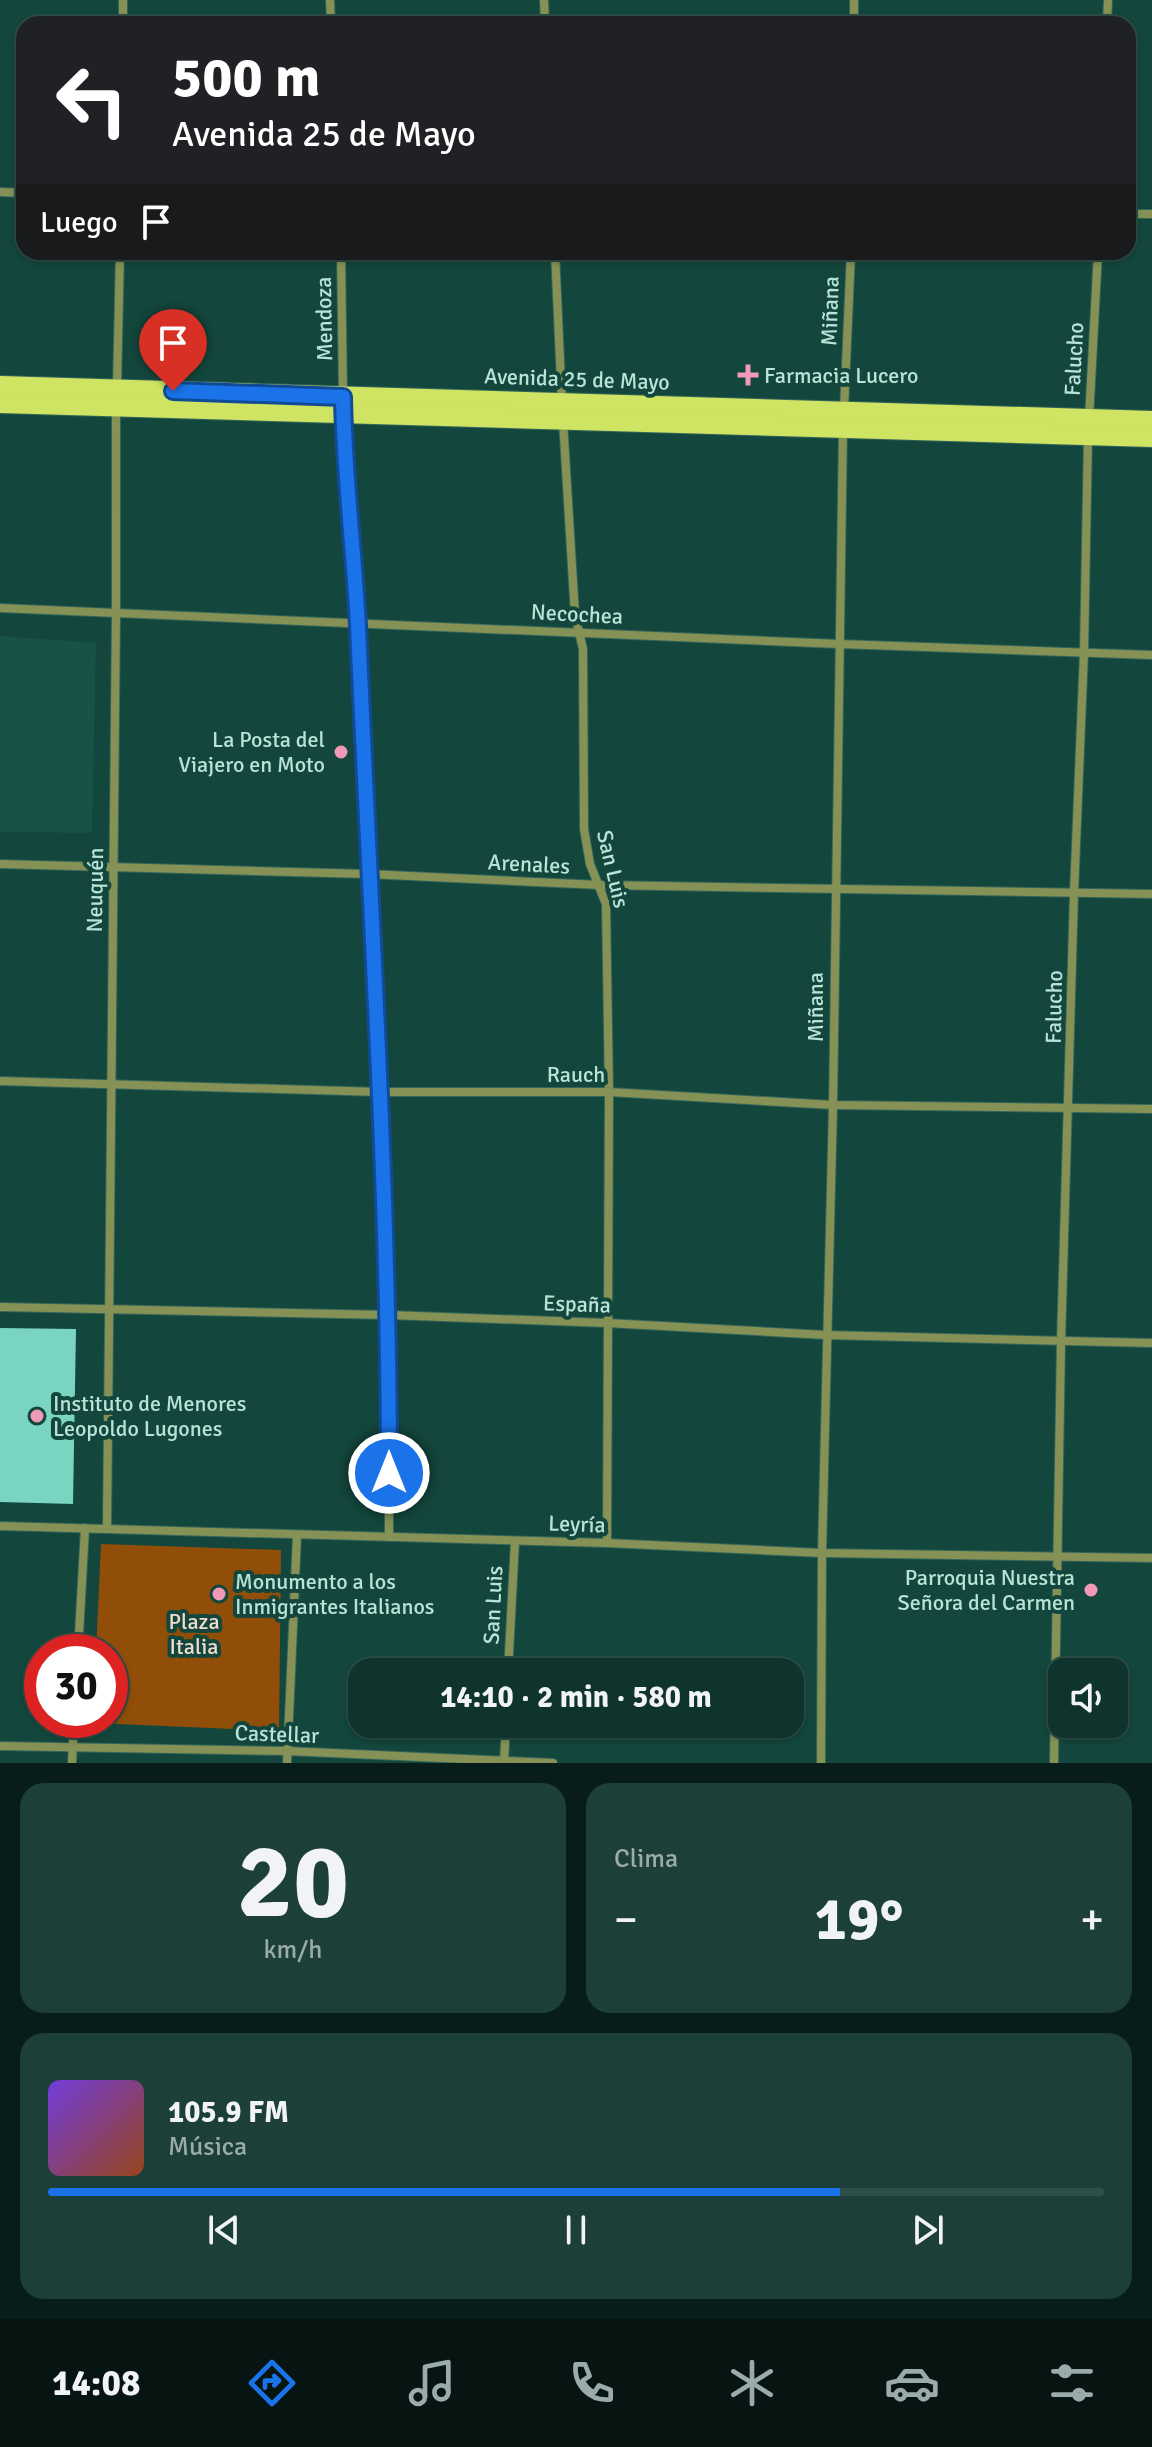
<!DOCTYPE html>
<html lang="es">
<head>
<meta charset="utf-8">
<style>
  body { margin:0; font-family:Signika,sans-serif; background:#1c3f39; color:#f1f3f6; height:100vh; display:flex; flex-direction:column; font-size:30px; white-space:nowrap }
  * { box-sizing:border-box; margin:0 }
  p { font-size:26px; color:#9baaaa }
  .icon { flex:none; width:44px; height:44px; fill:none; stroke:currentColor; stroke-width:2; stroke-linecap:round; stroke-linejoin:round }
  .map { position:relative; height:1763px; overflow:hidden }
  .panel { display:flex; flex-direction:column; gap:20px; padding:20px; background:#081d19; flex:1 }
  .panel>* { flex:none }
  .banner { position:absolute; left:16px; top:16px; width:1120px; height:244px; border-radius:24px; box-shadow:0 2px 6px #0004,0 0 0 2px #2e4f49; background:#202124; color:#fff; overflow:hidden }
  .tools { position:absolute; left:1048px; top:1658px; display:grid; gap:16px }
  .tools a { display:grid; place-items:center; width:80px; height:80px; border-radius:16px; background:#0e342d; box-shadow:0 2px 6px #0004,0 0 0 2px #2e4f49; font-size:40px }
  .speed { position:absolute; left:24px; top:1634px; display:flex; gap:16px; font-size:40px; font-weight:700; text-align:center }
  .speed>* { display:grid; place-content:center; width:104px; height:104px; border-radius:50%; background:#0e342d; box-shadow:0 2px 6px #0004,0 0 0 2px #2e4f49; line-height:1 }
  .speed .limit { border:12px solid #d22; background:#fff; color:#111 }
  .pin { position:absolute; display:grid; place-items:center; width:68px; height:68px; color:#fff; margin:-82px -34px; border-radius:50% 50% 50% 0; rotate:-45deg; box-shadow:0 0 8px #0007 }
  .pin .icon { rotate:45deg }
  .me { position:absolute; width:88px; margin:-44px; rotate:0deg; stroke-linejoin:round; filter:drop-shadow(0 0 6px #0008) }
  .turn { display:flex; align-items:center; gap:28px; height:168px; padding:0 24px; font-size:36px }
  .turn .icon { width:104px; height:104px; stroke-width:2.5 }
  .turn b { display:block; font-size:56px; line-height:68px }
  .then { display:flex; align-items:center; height:76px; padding:0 24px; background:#0003; gap:16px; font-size:30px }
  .big { font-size:60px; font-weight:700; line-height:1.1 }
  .panel .widget { flex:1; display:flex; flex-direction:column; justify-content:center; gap:12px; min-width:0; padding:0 28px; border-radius:24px; background:#1c3f39 }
  .panel .dial { align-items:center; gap:0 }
  .dial b { font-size:104px; line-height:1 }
  .song { display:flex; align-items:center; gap:24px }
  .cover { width:96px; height:96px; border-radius:12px; background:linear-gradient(135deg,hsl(260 70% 55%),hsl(20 70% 35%)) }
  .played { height:8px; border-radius:4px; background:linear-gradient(90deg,#1a73e8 75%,#2e4f49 75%) }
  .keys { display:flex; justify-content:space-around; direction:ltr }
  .heat { display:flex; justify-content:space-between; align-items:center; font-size:44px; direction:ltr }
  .panel .tiles { flex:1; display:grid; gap:20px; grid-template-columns:1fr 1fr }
  .widget:last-child { grid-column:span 2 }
  .trip { position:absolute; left:348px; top:1658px; width:456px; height:80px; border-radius:24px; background:#0e342d; box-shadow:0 2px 6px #0004,0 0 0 2px #2e4f49; font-weight:700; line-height:80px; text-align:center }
  .tabs { display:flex; height:128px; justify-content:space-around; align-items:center; background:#061512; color:#9baaaa }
  .tabs .icon { width:56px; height:56px }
  .tabs .current { color:#1a73e8 }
  .tabs b { font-size:36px; color:#f1f3f6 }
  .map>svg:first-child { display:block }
  .built { fill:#185247 }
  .green { fill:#904e09 }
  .building { fill:#79d5c1 }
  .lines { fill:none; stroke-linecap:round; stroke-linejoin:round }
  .minor-casing { stroke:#34655b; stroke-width:10 }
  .primary-casing { stroke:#34655b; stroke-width:22 }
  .minor { stroke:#859155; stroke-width:8 }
  .primary { stroke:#cee462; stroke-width:20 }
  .route-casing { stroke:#114b97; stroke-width:20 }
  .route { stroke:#1a73e8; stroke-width:14 }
  .poi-dot { fill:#f09ab7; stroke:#13463c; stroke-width:3 }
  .labels { text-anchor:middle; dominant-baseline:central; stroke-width:8; stroke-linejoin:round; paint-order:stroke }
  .street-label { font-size:22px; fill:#b9e3d9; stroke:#13463c }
  .poi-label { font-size:22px; fill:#b9e3d9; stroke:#13463c; text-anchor:start }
  .park-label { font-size:22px; fill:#f1dccd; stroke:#13463c }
</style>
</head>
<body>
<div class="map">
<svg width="1152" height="1763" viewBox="0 0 1152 1763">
  <rect width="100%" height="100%" fill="#13463c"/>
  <path class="built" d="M 0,636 L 96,643 L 92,833 L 0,832 Z"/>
  <path class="green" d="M 101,1544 L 281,1550 L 279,1731 L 94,1723 L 94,1720 L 110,1720 L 110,1652 L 96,1652 Z"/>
  <path class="building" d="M 0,1328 L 76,1329 L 73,1504 L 0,1502 Z"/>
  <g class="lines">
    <defs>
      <g id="minor">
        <path d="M 330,0 L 331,24"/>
        <path d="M 544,0 L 545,24"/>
        <path d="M 123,24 L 123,0"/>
        <path d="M 854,24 L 854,0"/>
        <path d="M 1107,24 L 1108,0"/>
        <path d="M 0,192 L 24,193"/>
        <path d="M 1128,214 L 1152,214"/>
        <path d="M 341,252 L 343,395"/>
        <path d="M 555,252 L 562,403"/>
        <path d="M 117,387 L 120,252"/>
        <path d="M 844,410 L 851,252"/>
        <path d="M 343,413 L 357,623 L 380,1092 L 389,1315 L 389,1537"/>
        <path d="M 1089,419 L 1098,252"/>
        <path d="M 563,421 L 575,615 L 583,649 L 584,829 L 590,864 L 606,904 L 609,1092 L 607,1543"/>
        <path d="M 0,608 L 839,644 L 1152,655"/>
        <path d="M 0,864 L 368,874 L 600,885 L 1152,894"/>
        <path d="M 0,1081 L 380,1092 L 609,1092 L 833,1105 L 1152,1109"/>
        <path d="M 0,1307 L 389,1315 L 607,1323 L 826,1335 L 1152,1343"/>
        <path d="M 0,1526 L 607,1543 L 822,1553 L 1152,1558"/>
        <path d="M 107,1529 L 116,614 L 116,409"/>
        <path d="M 78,1652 L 85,1528"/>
        <path d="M 508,1672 L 515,1541"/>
        <path d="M 0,1746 L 287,1751 L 553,1763"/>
        <path d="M 72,1763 L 74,1720"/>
        <path d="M 287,1763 L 297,1535"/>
        <path d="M 504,1763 L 506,1724"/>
        <path d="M 821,1763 L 822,1553 L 833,1105 L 843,428"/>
        <path d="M 1054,1763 L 1061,1342 L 1074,893 L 1084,652 L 1088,437"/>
      </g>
      <g id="primary">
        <path d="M 0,386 L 1152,421"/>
        <path d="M 0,403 L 1152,437"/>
      </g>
    </defs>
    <use href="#minor" class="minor-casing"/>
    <use href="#primary" class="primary-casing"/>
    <use href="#minor" class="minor"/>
    <use href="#primary" class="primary"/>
  </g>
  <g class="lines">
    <defs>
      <path id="route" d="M 173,391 L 343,397 C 344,473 354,550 358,626 C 370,908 389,1191 389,1473"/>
    </defs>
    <use href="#route" class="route-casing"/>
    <use href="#route" class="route"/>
  </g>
  <g class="poi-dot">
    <path d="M744 363h8v8h8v8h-8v8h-8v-8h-8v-8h8z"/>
    <circle cx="341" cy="752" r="8"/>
    <circle cx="37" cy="1416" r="8"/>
    <circle cx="1091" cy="1590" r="8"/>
    <circle cx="219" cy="1594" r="8"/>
  </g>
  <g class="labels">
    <g class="street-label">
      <text transform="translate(830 311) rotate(-88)">Miñana</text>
      <text transform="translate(324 319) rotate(-91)">Mendoza</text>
      <text transform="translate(1074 359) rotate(-87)">Falucho</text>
      <text transform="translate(577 379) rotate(2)">Avenida 25 de Mayo</text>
      <text transform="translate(577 614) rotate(3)">Necochea</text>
      <text transform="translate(529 864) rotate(3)">Arenales</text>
      <text transform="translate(613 869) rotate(77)">San Luis</text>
      <text transform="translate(95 890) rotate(-89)">Neuquén</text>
      <text transform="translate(815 1007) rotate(-90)">Miñana</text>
      <text transform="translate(1054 1007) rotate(-89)">Falucho</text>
      <text x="576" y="1074">Rauch</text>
      <text transform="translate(577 1304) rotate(2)">España</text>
      <text transform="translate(577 1524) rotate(2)">Leyría</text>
      <text transform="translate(493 1605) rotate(-87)">San Luis</text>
      <text transform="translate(277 1734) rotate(2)">Castellar</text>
    </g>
    <g class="poi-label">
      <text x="764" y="375">Farmacia Lucero</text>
      <text x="325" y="739" text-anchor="end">La Posta del<tspan x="325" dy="25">Viajero en Moto</tspan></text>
      <text x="53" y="1403">Instituto de Menores<tspan x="53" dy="25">Leopoldo Lugones</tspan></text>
      <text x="1075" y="1577" text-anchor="end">Parroquia Nuestra<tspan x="1075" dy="25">Señora del Carmen</tspan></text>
      <text x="235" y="1581">Monumento a los<tspan x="235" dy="25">Inmigrantes Italianos</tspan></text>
    </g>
    <g class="park-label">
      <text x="194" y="1621">Plaza<tspan x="194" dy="25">Italia</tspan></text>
    </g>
  </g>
</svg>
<div class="tools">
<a><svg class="icon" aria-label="sound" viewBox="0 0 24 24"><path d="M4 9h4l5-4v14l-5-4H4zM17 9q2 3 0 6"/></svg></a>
</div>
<div class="speed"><div class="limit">30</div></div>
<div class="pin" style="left:173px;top:391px;background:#d93025"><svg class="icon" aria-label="arrive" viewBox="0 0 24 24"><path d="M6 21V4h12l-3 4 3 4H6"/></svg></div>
<svg class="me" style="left:389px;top:1473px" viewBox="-20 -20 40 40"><circle r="17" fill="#1a73e8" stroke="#fff" stroke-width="3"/><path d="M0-11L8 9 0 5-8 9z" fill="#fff"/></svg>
<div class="trip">14:10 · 2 min · 580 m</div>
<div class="banner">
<div class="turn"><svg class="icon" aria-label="left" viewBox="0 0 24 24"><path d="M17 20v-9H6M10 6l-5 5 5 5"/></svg><div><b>500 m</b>Avenida 25 de Mayo</div></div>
<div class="then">Luego<svg class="icon" aria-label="arrive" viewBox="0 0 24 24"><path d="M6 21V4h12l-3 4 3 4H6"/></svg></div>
</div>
</div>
<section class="panel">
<div class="tiles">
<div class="widget dial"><b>20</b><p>km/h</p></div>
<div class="widget"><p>Clima</p>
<div class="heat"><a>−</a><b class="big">19°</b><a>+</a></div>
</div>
<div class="widget">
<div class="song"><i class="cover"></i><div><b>105.9 FM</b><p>Música</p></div></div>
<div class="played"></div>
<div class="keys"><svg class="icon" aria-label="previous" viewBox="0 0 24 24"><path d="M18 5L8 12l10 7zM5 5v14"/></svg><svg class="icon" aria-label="pause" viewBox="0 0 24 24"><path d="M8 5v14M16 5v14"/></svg><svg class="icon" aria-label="next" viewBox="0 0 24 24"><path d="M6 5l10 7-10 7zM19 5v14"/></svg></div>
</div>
</div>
</section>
<nav class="tabs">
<b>14:08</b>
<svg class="icon current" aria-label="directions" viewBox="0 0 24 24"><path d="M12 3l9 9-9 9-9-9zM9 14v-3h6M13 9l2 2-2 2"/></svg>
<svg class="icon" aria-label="music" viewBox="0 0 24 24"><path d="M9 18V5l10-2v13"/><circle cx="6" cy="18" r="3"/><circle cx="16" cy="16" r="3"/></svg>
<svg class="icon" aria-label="phone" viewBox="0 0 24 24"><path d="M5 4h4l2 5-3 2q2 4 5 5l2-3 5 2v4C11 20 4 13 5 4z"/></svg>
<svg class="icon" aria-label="climate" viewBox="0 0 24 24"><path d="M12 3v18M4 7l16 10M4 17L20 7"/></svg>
<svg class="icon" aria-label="car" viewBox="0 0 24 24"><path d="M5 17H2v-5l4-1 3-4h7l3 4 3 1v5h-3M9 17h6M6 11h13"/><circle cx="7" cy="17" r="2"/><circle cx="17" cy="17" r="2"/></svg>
<svg class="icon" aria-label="filters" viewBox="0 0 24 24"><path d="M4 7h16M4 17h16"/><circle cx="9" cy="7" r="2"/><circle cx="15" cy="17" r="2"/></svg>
</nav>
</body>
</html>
